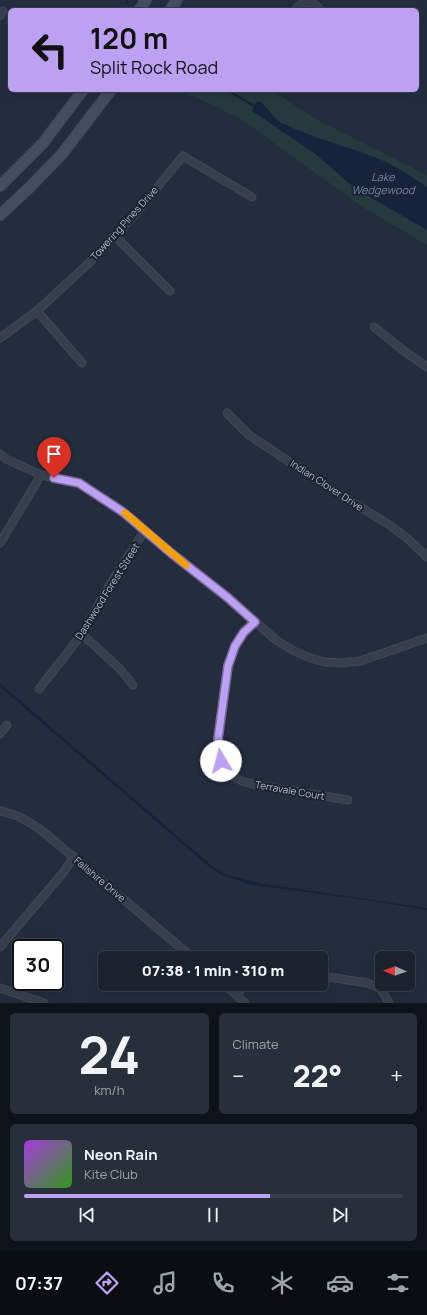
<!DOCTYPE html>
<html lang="en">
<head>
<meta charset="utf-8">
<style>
  body { margin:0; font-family:Manrope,sans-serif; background:#272f3a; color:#f1f3f6; height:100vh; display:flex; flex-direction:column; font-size:15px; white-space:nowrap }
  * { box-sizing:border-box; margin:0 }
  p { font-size:13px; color:#9fa4aa }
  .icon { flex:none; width:22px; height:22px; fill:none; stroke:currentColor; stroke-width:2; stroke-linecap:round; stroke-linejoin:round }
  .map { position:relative; height:1003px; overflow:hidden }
  .sheet { display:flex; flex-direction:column; gap:10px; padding:10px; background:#0e1319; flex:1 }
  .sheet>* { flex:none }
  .guide { position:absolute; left:8px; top:8px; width:411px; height:84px; border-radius:6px; box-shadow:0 4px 16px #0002,0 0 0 1px #383f4a; background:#bca0f2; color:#111; overflow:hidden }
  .needle { width:26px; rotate:272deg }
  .controls { position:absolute; left:375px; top:951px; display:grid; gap:8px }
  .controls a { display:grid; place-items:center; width:40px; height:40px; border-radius:6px; background:#1a222e; box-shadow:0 4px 16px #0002,0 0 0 1px #383f4a; font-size:20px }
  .speed { position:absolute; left:12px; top:939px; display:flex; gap:8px; font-size:20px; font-weight:700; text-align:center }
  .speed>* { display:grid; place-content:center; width:52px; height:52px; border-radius:50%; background:#1a222e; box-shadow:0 4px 16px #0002,0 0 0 1px #383f4a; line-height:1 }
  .speed .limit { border:2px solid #111; border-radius:6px; background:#fff; color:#111 }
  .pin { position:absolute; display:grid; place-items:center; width:34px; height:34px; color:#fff; margin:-41px -17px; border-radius:50% 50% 50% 0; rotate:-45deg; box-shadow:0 0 4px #0007 }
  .pin .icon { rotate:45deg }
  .me { position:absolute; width:44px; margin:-22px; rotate:352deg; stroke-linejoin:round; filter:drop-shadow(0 0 3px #0008) }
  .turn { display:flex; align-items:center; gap:14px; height:84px; padding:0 16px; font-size:18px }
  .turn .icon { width:52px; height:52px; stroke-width:2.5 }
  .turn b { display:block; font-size:28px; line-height:34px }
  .big { font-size:30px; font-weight:800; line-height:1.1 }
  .sheet .card { flex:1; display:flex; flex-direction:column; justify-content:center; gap:6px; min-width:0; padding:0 14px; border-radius:6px; background:#272f3a }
  .sheet .dial { align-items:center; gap:0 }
  .dial b { font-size:52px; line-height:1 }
  .song { display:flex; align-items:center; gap:12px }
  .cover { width:48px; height:48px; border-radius:6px; background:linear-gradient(135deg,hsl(280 70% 55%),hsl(110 70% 35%)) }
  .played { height:4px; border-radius:2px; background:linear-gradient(90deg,#bca0f2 65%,#383f4a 65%) }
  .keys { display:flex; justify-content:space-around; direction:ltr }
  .heat { display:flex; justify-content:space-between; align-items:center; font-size:22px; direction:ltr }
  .sheet .tiles { flex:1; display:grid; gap:10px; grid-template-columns:1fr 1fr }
  .card:last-child { grid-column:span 2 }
  .trip { position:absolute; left:98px; top:951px; width:230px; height:40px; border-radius:6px; background:#1a222e; box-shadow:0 4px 16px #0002,0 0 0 1px #383f4a; font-weight:800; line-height:40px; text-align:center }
  .menu { display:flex; height:64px; justify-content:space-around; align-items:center; background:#0a0e12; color:#9fa4aa }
  .menu .icon { width:28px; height:28px }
  .menu .current { color:#bca0f2 }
  .menu b { font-size:18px; color:#f1f3f6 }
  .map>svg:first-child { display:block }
  .green { fill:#253a3f }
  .water { fill:#16233c }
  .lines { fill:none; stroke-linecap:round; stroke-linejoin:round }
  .stream { stroke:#16233c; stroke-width:2.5 }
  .street-casing { stroke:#404857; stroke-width:9 }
  .secondary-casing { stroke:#404857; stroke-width:12 }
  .street { stroke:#373f4e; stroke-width:7 }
  .secondary { stroke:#454d61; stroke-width:10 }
  .route-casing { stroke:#7a689d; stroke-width:10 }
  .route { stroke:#bca0f2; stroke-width:7 }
  .slow { stroke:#f59e0b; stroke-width:7 }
  .labels { text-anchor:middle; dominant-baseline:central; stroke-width:4; stroke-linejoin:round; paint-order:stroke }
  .street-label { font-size:10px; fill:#b3bac9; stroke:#1c2433 }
  .water-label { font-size:11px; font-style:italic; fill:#6b81a9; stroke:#1c2433 }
</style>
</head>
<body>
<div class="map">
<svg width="427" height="1003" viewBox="0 0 427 1003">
  <rect width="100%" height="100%" fill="#232d3e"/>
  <path class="green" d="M 184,90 L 272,90 L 317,120 L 427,175 L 427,245 L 361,206 L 241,119 L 187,93 Z"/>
  <g class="water">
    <path d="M 257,101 C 268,104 272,119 284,124 C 315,139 348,146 379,159 C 396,166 412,177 427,187 L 427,230 L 356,189 L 314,153 L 252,111 Z"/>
    <path d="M 222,874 L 264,884 L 427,908 L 427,910 L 373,901 L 247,884 Z"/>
  </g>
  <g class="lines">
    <g class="stream">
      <path d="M 126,0 L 127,2"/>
      <path d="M 227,90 L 256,107"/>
      <path d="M 0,685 L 209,865 L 224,875"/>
    </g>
    <defs>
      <g id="street">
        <path d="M 295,10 C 301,0 314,0 320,10"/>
        <path d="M 0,16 L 3,11"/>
        <path d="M 115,236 L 170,291"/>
        <path d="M 37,311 L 82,363"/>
        <path d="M 374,327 L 404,351 L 427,367"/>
        <path d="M 0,338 L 37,311 L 90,262 L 115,236 L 137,212 L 183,156 L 252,197"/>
        <path d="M 227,413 L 249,435 L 320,482 L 388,524 L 407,538 L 427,557"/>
        <path d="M 0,454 L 6,459 L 41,475 L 79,483 L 123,512 L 171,553 L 227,597 L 276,640 L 294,651 L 310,658 L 325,662 L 341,663 L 360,661 L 427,638"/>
        <path d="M 0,543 L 41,475"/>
        <path d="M 255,621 L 244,632 L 235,646 L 228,666 L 218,739 L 221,761 L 232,776 L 242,781 L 256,785 L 348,800"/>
        <path d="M 82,634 L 120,669 L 133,685"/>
        <path d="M 39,689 L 82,634 L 106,591 L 145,530"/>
        <path d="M 0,734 L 7,725"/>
        <path d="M 0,811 C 18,814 32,823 46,834 L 193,958"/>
        <path d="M 0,947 L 62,874 L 74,857"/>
        <path d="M 321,976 L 368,983 L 381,989 L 389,1003"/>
        <path d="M 224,984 L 245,1003"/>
        <path d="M 0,988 L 44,1003"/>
        <path d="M 236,995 L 246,984"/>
      </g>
      <g id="secondary">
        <path d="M 139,10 L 146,0"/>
        <path d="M 170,10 L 177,0"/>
        <path d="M 0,186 L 43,143 L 83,90"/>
        <path d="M 0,215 L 29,188 L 62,154 L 111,90"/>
      </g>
    </defs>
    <use href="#street" class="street-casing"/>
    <use href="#secondary" class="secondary-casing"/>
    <use href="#street" class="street"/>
    <use href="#secondary" class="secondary"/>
  </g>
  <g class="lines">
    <defs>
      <path id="route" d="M 54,478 L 79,483 L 123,512 L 171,553 L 227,597 L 255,622 L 244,632 L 235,646 L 228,666 L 218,739 L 221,761"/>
    </defs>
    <use href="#route" class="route-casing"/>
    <use href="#route" class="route"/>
    <path class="slow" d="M 125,513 L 186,565"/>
  </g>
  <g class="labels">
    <g class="street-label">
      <text transform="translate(124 223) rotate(-48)">Towering Pines Drive</text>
      <text transform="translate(327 485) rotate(33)">Indian Clover Drive</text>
      <text transform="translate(107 591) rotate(-58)">Dashwood Forest Street</text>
      <text transform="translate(290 790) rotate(10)">Terravale Court</text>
      <text transform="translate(100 879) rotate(40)">Fallshire Drive</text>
    </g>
    <g class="water-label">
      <text x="383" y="176">Lake<tspan x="383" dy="13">Wedgewood</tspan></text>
    </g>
  </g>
</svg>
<div class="controls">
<a><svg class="needle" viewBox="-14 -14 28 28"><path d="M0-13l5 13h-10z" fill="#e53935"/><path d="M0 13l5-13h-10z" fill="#9fa4aa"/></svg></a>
</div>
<div class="speed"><div class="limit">30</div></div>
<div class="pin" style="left:54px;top:478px;background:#d93025"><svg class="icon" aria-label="arrive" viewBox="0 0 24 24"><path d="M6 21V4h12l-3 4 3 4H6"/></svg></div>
<svg class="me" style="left:221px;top:761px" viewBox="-20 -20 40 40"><circle r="19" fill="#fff"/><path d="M0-13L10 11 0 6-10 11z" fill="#bca0f2"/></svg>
<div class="trip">07:38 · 1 min · 310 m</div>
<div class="guide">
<div class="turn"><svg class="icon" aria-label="left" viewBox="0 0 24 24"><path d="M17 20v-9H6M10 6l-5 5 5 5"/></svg><div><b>120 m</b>Split Rock Road</div></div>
</div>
</div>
<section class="sheet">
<div class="tiles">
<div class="card dial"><b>24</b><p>km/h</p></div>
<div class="card"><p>Climate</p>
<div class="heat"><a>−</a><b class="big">22°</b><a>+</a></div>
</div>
<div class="card">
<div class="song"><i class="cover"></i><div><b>Neon Rain</b><p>Kite Club</p></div></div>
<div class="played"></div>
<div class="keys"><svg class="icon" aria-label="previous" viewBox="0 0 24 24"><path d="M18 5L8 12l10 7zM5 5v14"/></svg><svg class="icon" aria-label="pause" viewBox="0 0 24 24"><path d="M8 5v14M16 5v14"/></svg><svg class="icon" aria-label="next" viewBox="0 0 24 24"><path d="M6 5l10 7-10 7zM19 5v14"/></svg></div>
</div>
</div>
</section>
<nav class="menu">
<b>07:37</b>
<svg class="icon current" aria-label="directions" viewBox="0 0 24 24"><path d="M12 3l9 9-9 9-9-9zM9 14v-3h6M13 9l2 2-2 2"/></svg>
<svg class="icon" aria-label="music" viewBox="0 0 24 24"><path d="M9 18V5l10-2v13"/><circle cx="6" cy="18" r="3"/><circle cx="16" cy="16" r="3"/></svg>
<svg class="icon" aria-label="phone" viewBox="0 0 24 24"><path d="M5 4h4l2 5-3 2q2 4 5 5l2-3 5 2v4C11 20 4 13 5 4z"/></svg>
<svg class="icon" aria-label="climate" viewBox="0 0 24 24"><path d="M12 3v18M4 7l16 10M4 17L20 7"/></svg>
<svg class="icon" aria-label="car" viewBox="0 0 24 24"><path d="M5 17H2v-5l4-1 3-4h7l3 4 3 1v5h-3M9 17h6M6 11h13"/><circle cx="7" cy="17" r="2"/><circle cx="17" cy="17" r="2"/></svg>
<svg class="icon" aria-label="filters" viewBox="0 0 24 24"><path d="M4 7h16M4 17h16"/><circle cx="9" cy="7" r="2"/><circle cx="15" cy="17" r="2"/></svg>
</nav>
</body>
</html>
